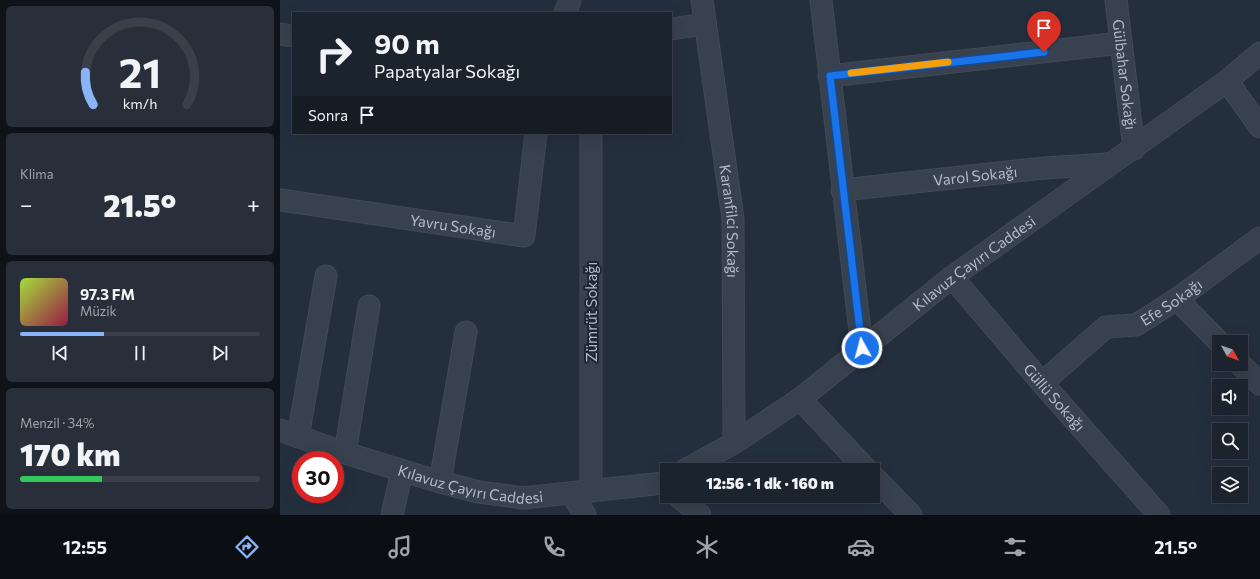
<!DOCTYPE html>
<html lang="tr">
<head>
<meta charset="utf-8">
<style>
  body { margin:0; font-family:Commissioner,sans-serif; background:#282f3a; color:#f1f3f6; height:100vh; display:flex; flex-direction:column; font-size:15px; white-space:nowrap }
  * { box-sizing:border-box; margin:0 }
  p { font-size:13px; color:#a0a4aa }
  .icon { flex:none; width:22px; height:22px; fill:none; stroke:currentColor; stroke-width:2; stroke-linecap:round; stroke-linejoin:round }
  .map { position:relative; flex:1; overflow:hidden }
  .details { display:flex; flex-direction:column; gap:6px; padding:6px; background:#0f1319; width:280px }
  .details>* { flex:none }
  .guide { position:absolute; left:12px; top:12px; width:380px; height:122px; border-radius:0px; box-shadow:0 4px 16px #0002,0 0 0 1px #39404a; background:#1b232e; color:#f1f3f6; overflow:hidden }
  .needle { width:26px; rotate:130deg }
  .buttons { position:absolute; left:932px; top:335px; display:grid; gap:8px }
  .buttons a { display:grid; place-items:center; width:36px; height:36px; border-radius:0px; background:#1b232e; box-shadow:0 4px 16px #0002,0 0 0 1px #39404a; font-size:20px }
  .speed { position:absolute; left:12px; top:451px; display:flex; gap:8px; font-size:20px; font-weight:700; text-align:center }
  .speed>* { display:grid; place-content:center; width:52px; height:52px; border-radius:50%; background:#1b232e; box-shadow:0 4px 16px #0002,0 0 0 1px #39404a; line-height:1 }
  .speed .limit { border:6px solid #d22; background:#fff; color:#111 }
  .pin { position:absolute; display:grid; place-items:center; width:34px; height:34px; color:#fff; margin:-41px -17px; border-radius:50% 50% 50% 0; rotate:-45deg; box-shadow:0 0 4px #0007 }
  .pin .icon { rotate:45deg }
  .me { position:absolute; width:44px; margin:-22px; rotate:353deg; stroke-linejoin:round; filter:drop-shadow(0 0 3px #0008) }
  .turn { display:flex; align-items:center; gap:14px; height:84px; padding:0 16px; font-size:18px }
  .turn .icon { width:52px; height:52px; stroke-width:2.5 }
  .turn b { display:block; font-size:28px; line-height:34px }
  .then { display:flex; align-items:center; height:38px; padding:0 16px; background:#0003; gap:8px; font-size:15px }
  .big { font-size:30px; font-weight:800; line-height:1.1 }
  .details .widget { flex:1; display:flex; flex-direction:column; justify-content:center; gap:6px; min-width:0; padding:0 14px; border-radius:6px; background:#282f3a }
  .details .dial { align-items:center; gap:0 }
  .dial svg { height:104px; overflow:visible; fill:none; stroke:#39404a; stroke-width:7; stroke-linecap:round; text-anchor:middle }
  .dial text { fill:#f1f3f6; stroke:none }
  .song { display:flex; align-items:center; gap:12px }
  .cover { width:48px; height:48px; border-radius:6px; background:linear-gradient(135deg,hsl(80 70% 55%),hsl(340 70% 35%)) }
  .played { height:4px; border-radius:2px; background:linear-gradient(90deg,#8ab4f8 35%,#39404a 35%) }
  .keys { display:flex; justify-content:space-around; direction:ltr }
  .heat { display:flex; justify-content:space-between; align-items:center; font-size:22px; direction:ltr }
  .charge { height:6px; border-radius:3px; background:linear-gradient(90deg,#34c759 34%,#39404a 0) }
  .trip { position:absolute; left:380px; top:463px; width:220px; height:40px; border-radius:0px; background:#1b232e; box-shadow:0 4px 16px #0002,0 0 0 1px #39404a; font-weight:800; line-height:40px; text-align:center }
  .tab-bar { display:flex; height:64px; justify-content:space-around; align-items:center; background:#0b0e12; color:#a0a4aa }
  .tab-bar .icon { width:28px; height:28px }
  .tab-bar .current { color:#8ab4f8 }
  .tab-bar b { font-size:18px; color:#f1f3f6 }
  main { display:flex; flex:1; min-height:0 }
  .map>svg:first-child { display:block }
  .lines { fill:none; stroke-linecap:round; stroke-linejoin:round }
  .minor-casing { stroke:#414a57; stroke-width:23 }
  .minor { stroke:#38414e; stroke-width:21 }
  .route-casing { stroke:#114b97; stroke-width:10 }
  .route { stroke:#1a73e8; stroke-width:7 }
  .slow { stroke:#f59e0b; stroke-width:7 }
  .labels { text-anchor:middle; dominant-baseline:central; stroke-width:4; stroke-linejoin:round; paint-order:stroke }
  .street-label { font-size:15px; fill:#b4bcc9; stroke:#1d2633 }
</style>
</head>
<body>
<main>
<section class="details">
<div class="widget dial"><svg viewBox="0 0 100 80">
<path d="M14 69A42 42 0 1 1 86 69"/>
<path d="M14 69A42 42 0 0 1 8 44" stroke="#8ab4f8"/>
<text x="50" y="56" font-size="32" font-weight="700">21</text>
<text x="50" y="72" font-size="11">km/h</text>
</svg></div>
<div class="widget"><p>Klima</p>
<div class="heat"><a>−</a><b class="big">21.5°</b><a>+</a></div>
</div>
<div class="widget">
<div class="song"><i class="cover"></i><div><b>97.3 FM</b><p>Müzik</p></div></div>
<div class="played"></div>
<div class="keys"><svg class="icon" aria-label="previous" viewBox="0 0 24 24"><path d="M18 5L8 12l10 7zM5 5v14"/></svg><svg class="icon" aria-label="pause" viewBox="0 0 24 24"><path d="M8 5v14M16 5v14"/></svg><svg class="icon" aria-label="next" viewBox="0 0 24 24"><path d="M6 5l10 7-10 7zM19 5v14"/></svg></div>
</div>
<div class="widget"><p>Menzil · 34%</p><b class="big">170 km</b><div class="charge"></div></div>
</section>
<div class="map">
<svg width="980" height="515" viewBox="0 0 980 515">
  <rect width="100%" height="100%" fill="#242f3e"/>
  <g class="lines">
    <defs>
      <g id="minor">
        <path id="s1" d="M 422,0 L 453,219 L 454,443"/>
        <path d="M 541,0 L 582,348"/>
        <path id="s2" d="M 836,0 L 854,149"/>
        <path d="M 285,13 L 290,0"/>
        <path d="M 391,29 L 424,24"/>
        <path d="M 0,34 L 13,36"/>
        <path d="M 549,76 L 841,43"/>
        <path d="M 947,81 L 980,127"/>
        <path id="s3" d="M 562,190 L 764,168 L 828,164"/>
        <path id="s4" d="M 0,200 L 244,236 L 256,133"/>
        <path id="s5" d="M 672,277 L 762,383 L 879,515"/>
        <path d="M 897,299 L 939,342"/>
        <path d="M 960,364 L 980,384"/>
        <path id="s6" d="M 762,383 L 826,327 L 856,325 L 897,299 L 980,238"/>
        <path d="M 520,399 L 587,470"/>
        <path id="s7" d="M 0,430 L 65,453 L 160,482 L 199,492 L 243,498 L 384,483 L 387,481"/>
        <path d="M 18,437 L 46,276"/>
        <path d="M 65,453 L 89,306"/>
        <path id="s8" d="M 405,470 L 454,443 L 520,399 L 672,277 L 947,81 L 980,53"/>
        <path d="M 593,476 L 631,515"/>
        <path d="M 160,482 L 186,332"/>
        <path d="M 311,491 L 311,133"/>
        <path d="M 291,493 L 305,515"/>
        <path d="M 398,496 L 420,515"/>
        <path d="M 112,515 L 122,471"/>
      </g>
    </defs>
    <use href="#minor" class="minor-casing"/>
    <use href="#minor" class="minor"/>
  </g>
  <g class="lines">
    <defs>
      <path id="route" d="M 582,348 L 550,76 L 764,52"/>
    </defs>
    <use href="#route" class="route-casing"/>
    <use href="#route" class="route"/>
    <path class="slow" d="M 571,73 L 668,62"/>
  </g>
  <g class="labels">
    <g class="street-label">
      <text stroke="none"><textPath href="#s2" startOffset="75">Gülbahar Sokağı</textPath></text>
      <text stroke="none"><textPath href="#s3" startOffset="134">Varol Sokağı</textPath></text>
      <text stroke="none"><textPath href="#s1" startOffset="223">Karanfilci Sokağı</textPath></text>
      <text stroke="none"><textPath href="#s4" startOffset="175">Yavru Sokağı</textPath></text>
      <text stroke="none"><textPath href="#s8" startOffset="356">Kılavuz Çayırı Caddesi</textPath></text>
      <text stroke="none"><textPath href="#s6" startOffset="157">Efe Sokağı</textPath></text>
      <text transform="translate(311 312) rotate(-90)">Zümrüt Sokağı</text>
      <text stroke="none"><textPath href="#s5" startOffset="158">Güllü Sokağı</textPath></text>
      <text stroke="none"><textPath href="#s7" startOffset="199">Kılavuz Çayırı Caddesi</textPath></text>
    </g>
  </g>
</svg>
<div class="buttons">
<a><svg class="needle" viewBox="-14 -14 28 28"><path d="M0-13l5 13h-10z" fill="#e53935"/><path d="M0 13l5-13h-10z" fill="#a0a4aa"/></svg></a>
<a><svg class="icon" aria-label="sound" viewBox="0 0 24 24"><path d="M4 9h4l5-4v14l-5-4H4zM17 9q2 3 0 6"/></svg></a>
<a><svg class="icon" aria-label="search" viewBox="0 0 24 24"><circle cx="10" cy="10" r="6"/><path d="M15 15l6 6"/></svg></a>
<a><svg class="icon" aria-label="layers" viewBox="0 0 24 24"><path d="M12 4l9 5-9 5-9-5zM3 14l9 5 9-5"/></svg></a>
</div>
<div class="speed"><div class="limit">30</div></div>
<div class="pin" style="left:764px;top:52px;background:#d93025"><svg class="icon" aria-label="arrive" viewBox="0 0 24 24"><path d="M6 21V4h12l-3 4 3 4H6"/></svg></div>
<svg class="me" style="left:582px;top:348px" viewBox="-20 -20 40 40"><circle r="17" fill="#1a73e8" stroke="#fff" stroke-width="3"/><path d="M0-11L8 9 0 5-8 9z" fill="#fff"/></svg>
<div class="trip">12:56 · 1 dk · 160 m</div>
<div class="guide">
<div class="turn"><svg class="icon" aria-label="right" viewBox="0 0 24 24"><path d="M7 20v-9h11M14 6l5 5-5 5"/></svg><div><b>90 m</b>Papatyalar Sokağı</div></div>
<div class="then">Sonra<svg class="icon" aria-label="arrive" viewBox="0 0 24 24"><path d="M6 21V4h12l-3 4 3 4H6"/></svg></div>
</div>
</div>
</main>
<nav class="tab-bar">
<b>12:55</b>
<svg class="icon current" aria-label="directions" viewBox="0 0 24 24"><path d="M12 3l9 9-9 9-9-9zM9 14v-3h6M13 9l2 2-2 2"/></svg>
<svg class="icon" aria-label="music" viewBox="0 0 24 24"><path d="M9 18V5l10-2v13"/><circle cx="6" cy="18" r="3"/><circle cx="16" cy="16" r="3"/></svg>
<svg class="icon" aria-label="phone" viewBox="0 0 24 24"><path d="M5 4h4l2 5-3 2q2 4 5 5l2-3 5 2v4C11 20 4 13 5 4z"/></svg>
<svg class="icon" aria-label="climate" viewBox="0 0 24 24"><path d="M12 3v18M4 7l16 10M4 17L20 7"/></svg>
<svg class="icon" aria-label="car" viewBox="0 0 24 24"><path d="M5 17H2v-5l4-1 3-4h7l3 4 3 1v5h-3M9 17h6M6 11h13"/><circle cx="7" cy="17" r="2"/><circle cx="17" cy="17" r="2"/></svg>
<svg class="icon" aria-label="filters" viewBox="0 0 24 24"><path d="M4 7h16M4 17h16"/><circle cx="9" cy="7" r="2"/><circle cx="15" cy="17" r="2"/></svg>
<b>21.5°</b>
</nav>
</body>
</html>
